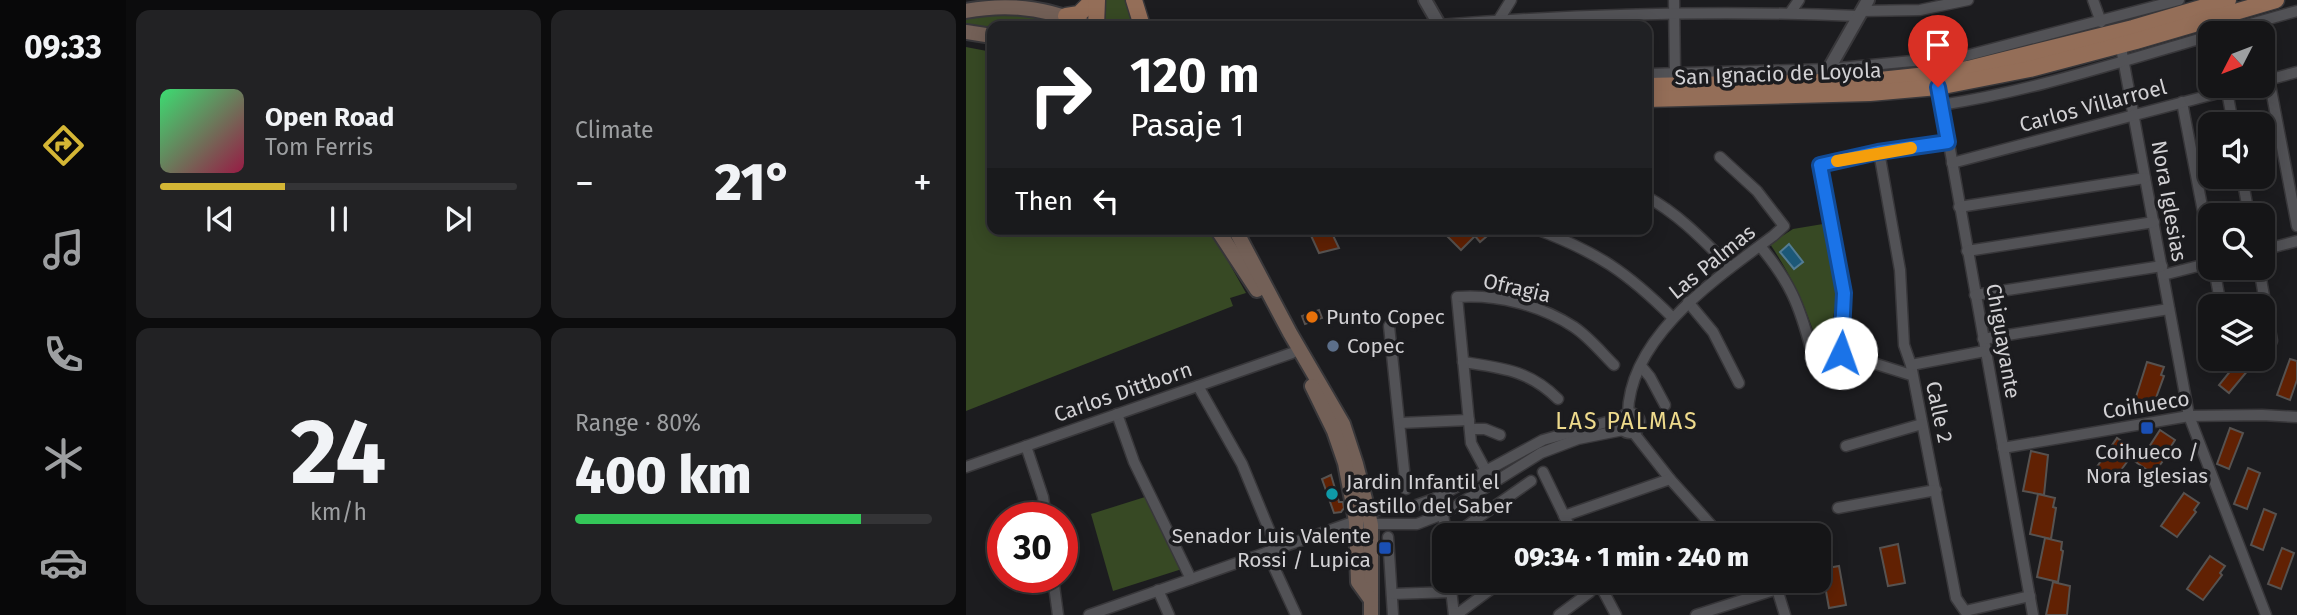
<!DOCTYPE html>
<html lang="en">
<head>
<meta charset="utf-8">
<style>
  body { margin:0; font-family:"Fira Sans",sans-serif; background:#222224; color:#f1f3f6; height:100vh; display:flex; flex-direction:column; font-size:26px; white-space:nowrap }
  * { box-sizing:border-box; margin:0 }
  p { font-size:23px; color:#9d9fa1 }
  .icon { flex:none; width:38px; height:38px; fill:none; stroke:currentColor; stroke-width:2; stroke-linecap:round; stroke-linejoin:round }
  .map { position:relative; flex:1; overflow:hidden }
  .drawer { display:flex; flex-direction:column; gap:10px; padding:10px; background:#0c0c0d; width:840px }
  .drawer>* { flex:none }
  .guide { position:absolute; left:21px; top:21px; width:665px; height:214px; border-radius:14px; box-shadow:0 4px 18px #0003,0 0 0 2px #343436; background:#202124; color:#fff; overflow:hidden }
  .needle { width:46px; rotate:228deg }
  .buttons { position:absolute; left:1232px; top:21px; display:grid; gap:14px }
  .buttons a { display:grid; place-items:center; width:77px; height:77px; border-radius:14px; background:#151517; box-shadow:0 4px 18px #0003,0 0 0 2px #343436; font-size:35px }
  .speed { position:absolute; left:21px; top:502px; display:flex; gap:14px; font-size:35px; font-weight:700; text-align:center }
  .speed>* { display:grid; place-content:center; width:91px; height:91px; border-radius:50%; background:#151517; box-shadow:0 4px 18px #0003,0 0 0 2px #343436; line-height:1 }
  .speed .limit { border:10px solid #d22; background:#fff; color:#111 }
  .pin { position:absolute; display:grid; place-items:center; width:60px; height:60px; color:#fff; margin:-72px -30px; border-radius:50% 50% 50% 0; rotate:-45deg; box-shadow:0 0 7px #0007 }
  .pin .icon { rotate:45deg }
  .me { position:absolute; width:77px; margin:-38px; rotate:3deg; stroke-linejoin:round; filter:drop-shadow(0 0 5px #0008) }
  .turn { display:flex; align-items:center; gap:24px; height:147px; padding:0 28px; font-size:32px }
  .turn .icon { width:91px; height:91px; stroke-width:2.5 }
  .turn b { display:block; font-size:49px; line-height:60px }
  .then { display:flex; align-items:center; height:66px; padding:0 28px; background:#0003; gap:14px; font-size:26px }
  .big { font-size:52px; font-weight:800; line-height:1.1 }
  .drawer .card { flex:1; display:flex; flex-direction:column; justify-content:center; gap:10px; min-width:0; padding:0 24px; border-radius:14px; background:#222224 }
  .drawer .dial { align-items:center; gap:0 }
  .dial b { font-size:91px; line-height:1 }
  .song { display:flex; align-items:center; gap:21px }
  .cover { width:84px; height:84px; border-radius:10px; background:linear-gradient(135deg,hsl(140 70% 55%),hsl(340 70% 35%)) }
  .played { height:7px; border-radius:4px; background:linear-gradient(90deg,#d4b635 35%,#343436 35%) }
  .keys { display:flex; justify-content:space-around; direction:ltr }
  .heat { display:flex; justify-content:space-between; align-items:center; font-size:38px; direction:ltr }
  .charge { height:10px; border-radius:5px; background:linear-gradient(90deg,#34c759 80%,#343436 0) }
  .drawer .tiles { flex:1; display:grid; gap:10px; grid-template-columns:repeat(2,1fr) }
  .trip { position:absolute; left:466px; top:523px; width:399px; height:70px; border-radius:14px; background:#151517; box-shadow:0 4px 18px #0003,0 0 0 2px #343436; font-weight:800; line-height:70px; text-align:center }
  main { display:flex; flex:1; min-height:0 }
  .tabs { display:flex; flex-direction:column; width:126px; justify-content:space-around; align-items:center; background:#080809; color:#9d9fa1 }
  .tabs .icon { width:49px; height:49px }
  .tabs .current { color:#d4b635 }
  .tabs b { font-size:32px; color:#f1f3f6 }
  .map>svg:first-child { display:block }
  .green { fill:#374924 }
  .water { fill:#1c5878; stroke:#537c94; stroke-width:2 }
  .building { fill:#612103; stroke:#565250; stroke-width:2 }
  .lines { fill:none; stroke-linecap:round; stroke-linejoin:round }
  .minor-casing { stroke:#38373a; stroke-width:13 }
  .tertiary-casing { stroke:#38373a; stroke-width:16 }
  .secondary-casing { stroke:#38373a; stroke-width:18 }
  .primary-casing { stroke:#38373a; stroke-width:19 }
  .minor { stroke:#525256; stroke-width:10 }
  .tertiary { stroke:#525256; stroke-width:12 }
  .secondary { stroke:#736057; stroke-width:14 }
  .primary { stroke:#946e58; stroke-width:16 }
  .route-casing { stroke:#114b97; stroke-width:18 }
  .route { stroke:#1a73e8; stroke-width:12 }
  .slow { stroke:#f59e0b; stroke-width:12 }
  .food-dot { fill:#e8710a; stroke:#1c1c1f; stroke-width:2.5 }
  .service-dot { fill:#5c6f8a; stroke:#1c1c1f; stroke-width:2.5 }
  .transit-dot { fill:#1a4fb4; stroke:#1c1c1f; stroke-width:2.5 }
  .culture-dot { fill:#0f9aa8; stroke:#1c1c1f; stroke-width:2.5 }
  .labels { text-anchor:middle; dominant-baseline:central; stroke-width:7; stroke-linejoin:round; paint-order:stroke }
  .street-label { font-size:21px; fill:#d2d1d4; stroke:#1c1c1f }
  .poi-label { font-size:21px; fill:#d2d1d4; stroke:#1c1c1f; text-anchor:start }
  .neighbourhood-label { font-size:23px; letter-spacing:2px; fill:#eeda8c; stroke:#1c1c1f }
</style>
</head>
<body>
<main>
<nav class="tabs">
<b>09:33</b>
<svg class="icon current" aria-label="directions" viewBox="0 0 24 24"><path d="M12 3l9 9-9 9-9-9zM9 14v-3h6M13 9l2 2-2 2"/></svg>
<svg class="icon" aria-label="music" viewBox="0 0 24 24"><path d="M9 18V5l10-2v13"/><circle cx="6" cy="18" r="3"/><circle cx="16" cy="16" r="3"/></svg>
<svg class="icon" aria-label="phone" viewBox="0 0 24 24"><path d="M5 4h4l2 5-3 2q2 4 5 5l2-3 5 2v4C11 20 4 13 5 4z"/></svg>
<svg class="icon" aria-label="climate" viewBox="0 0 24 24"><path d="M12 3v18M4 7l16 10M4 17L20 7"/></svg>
<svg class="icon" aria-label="car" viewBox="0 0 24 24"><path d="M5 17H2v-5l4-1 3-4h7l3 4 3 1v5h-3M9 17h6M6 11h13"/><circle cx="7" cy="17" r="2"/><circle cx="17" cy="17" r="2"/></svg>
</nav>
<section class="drawer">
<div class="tiles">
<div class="card">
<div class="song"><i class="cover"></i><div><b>Open Road</b><p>Tom Ferris</p></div></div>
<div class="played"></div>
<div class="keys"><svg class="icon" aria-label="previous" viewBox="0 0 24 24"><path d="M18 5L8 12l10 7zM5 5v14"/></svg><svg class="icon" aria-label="pause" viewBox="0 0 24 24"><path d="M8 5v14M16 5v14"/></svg><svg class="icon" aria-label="next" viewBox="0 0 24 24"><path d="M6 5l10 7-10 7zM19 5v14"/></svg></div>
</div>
<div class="card"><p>Climate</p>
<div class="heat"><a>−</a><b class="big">21°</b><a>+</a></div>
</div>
<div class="card dial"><b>24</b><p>km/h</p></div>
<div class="card"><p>Range · 80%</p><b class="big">400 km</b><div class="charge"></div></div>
</div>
</section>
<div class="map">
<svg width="1331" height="615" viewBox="0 0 1331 615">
  <rect width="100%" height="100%" fill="#1c1c1f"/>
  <g class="green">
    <path d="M 137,0 L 161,0 L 167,26 L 138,26 Z"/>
    <path d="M 35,13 L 62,14 L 106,26 L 26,26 L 26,31 L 0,26 L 0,16 Z"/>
    <path d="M 0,47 L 26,52 L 26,229 L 240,229 L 250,240 L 280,293 L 264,298 L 267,306 L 0,411 Z"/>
    <path d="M 863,223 L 870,300 L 863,343 L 853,348 C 840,307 828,280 804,244 L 827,229 Z"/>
    <path d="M 179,497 L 216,569 L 147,591 L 125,514 Z"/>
  </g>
  <path class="water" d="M 823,244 L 837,262 L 828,269 L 814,252 Z"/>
  <g class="building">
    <path d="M 342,229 L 364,229 L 373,248 L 353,253 Z"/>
    <path d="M 474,229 L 516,229 L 521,236 L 514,242 L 509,236 L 495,250 Z"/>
    <path d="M 353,310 L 356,318 L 339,324 L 336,316 Z"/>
    <path d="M 1274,359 L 1282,359 L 1288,363 L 1263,393 L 1253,385 Z"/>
    <path d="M 1324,359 L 1331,361 L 1331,380 L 1324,400 L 1311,395 Z"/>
    <path d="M 1181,362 L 1198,367 L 1195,375 L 1198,376 L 1187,406 L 1169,400 Z"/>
    <path d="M 1264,428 L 1277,433 L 1263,469 L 1251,464 Z"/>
    <path d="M 1194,430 L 1209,440 L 1204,448 L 1206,449 L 1187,474 L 1164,458 L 1152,474 L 1150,473 L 1144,482 L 1128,471 L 1151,438 L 1177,456 Z"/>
    <path d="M 1065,451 L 1082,455 L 1078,495 L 1057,491 Z"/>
    <path d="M 1282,468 L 1294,473 L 1281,509 L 1268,504 Z"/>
    <path d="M 365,475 L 373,502 L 377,502 L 378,508 L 375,512 L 368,513 L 356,479 Z"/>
    <path d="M 1218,493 L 1233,503 L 1228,510 L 1230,512 L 1211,537 L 1195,526 Z"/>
    <path d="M 1072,494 L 1089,498 L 1087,507 L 1090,508 L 1085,539 L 1064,534 Z"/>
    <path d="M 1298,509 L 1310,514 L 1297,550 L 1285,545 Z"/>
    <path d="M 1079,538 L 1096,542 L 1095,550 L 1097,551 L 1092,582 L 1071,577 Z"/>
    <path d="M 932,544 L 939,583 L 922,586 L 914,548 Z"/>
    <path d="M 1316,548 L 1328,553 L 1315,589 L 1302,584 Z"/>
    <path d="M 1244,556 L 1259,566 L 1254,573 L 1256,575 L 1237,600 L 1221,589 Z"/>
    <path d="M 873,566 L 880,605 L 863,608 L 856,569 Z"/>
    <path d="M 1087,582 L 1104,586 L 1101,615 L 1080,615 Z"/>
  </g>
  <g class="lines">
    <defs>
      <g id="minor">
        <path d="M 708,0 L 709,72"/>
        <path d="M 1127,0 L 1135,22"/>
        <path d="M 895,11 L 954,10 L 1002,0"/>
        <path d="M 824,13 L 833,0"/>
        <path d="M 532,21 L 545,0"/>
        <path d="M 473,25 C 612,14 754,10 893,16"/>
        <path d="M 1252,33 L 1331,11"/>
        <path d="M 1154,42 L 1223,416 L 1300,615"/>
        <path d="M 681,74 L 863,69 L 999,56 L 1213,0"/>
        <path d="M 1303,79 L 1331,226"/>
        <path d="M 1298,81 L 1331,72"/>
        <path d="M 972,82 L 1067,615"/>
        <path d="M 1261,91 L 1267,124"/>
        <path d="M 1216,102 L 1244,248"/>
        <path d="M 975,105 C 1067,91 1155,61 1244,36"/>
        <path d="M 913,152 L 934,270 L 938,345 L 945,365 L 990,598 L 999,611 L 1064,596"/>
        <path d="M 986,163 L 1279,86"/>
        <path d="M 1276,177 L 1283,215"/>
        <path d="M 681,197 C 713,214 739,242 764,267"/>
        <path d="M 993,207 L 1179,178"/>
        <path d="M 570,229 C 631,252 661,272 707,318"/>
        <path d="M 794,246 C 824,282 833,304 845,349"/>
        <path d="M 1297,250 L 1331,241"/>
        <path d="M 1001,251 L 1188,222"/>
        <path d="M 1248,268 L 1255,306"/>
        <path d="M 1293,268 L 1306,341"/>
        <path d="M 1197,275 L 1244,263"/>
        <path d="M 1009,295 L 1196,266"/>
        <path d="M 722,302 L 747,332 L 773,383"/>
        <path d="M 423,326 L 440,489"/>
        <path d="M 1017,339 L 1203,309"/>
        <path d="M 497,362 C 536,368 563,370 592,399"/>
        <path d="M 945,365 L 1019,351"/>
        <path d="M 675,366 L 684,377 L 699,405"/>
        <path d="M 945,375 L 875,353 L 878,293 L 854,165 L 913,152 L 982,142"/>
        <path d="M 232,386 L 276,464 L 311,549"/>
        <circle cx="664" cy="423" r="10"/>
        <path d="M 151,414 L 168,462 L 225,579"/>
        <path d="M 662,414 C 663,336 752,277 807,236 L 818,226 L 791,191 L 754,157"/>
        <path d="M 434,423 L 503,420"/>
        <path d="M 504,429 L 519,429 L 534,435"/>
        <path d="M 667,432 L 704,479 L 755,536"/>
        <path d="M 60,446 L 77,497 L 80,518"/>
        <path d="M 880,446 L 956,424"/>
        <path d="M 1037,448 L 1223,416 L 1296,415 L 1331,417"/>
        <path d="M 0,467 L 326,353"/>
        <path d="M 577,472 L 608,536"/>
        <path d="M 526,482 L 505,443 L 491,297 C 531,294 574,305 608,327 C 623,337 635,352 648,365"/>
        <path d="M 468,499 L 477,514 L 480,536"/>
        <path d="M 872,508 L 970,490"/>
        <path d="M 598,516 L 704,479"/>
        <path d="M 400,524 L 451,524 L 477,514 L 575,453 L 612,439 L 657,430"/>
        <path d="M 486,536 L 565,481"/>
        <path d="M 422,537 L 427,615"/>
        <path d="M 301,552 L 330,615"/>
        <path d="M 87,578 L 92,615"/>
        <path d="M 484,581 L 488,615"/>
        <path d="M 632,581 L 650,615"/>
        <path d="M 806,581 L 811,589 L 819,615"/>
        <path d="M 192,590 L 203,615"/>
        <path d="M 426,594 L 485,592"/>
        <path d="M 123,615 L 390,521 L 402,511 L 445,507 L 468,499 L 577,440 L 655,418"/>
        <path d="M 490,615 L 536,581"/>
        <path d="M 593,615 L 624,592"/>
        <path d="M 730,615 L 811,589"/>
      </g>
      <g id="tertiary">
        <path d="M 459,0 L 474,26"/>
        <path d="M 852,88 L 902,0"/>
      </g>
      <g id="secondary">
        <path d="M 0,11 C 41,3 83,8 121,26"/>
        <path d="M 0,32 L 26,36"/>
        <path d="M 251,229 L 291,290"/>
        <path d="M 269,229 L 324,333 L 377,424 L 390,464 L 402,511 L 405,525 L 405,615"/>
        <path d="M 346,386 L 368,431 L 379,463 L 390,521 L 392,582 L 405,600"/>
      </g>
      <g id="primary">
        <path d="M 168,0 L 176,26"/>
        <path d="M 100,16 L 113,14 L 127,0"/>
        <path d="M 130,26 L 131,0"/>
        <path d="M 681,86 L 904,81 L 971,74 L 1002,69 L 1167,28 L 1262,0"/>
        <path d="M 681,99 L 904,93 L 972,87 L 1064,69 L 1170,41 L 1310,0"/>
      </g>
    </defs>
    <use href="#minor" class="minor-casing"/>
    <use href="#tertiary" class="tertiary-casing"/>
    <use href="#secondary" class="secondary-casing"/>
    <use href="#primary" class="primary-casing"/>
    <use href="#minor" class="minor"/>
    <use href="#tertiary" class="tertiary"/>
    <use href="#secondary" class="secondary"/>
    <use href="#primary" class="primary"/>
  </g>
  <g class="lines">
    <defs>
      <path id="route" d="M 875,353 L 878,293 L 854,165 L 912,152 L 982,142 L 972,87"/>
    </defs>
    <use href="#route" class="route-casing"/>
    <use href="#route" class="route"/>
    <path class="slow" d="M 871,161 L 945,148"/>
  </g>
  <circle class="food-dot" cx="346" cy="317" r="7"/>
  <circle class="service-dot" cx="367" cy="346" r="7"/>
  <g class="transit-dot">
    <rect x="1174" y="421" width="14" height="14" rx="3.5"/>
    <rect x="412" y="541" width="14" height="14" rx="3.5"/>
  </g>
  <circle class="culture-dot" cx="366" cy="494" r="7"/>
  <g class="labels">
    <g class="street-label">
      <text transform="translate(812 74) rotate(-2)">San Ignacio de Loyola</text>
      <text transform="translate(1127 106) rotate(-15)">Carlos Villarroel</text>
      <text transform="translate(1203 201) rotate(80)">Nora Iglesias</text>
      <text transform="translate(746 262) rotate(-39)">Las Palmas</text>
      <text transform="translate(551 288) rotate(13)">Ofragia</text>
      <text transform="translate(1037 341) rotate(80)">Chiguayante</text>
      <text transform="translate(157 392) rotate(-19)">Carlos Dittborn</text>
      <text transform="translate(1180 405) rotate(-9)">Coihueco</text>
      <text transform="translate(973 412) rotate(78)">Calle 2</text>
    </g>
    <g class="poi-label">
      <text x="360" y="317">Punto Copec</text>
      <text x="381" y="346">Copec</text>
      <text x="1181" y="452" text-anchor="middle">Coihueco /<tspan x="1181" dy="24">Nora Iglesias</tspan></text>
      <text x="380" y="482">Jardin Infantil el<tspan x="380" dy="24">Castillo del Saber</tspan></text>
      <text x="405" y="536" text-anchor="end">Senador Luis Valente<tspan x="405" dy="24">Rossi / Lupica</tspan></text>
    </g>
    <g class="neighbourhood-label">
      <text x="661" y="421">LAS PALMAS</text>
    </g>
  </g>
</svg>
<div class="buttons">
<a><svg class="needle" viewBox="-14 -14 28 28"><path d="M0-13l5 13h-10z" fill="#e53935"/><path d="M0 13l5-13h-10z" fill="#9d9fa1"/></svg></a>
<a><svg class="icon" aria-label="sound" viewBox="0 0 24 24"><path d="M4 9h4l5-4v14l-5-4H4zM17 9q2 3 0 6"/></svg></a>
<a><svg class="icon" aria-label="search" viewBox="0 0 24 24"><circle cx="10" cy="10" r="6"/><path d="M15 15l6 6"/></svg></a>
<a><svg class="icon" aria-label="layers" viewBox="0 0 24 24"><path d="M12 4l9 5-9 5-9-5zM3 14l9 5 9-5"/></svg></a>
</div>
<div class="speed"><div class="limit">30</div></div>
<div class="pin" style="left:972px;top:87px;background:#d93025"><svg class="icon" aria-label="arrive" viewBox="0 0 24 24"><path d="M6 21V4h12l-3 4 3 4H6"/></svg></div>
<svg class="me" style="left:875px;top:353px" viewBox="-20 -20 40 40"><circle r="19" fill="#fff"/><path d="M0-13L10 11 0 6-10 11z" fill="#1a73e8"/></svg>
<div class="trip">09:34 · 1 min · 240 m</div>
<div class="guide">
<div class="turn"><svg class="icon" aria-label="right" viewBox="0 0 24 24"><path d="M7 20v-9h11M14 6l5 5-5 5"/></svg><div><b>120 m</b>Pasaje 1</div></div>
<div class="then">Then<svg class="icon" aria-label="left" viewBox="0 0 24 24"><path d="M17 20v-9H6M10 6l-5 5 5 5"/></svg></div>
</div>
</div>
</main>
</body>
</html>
